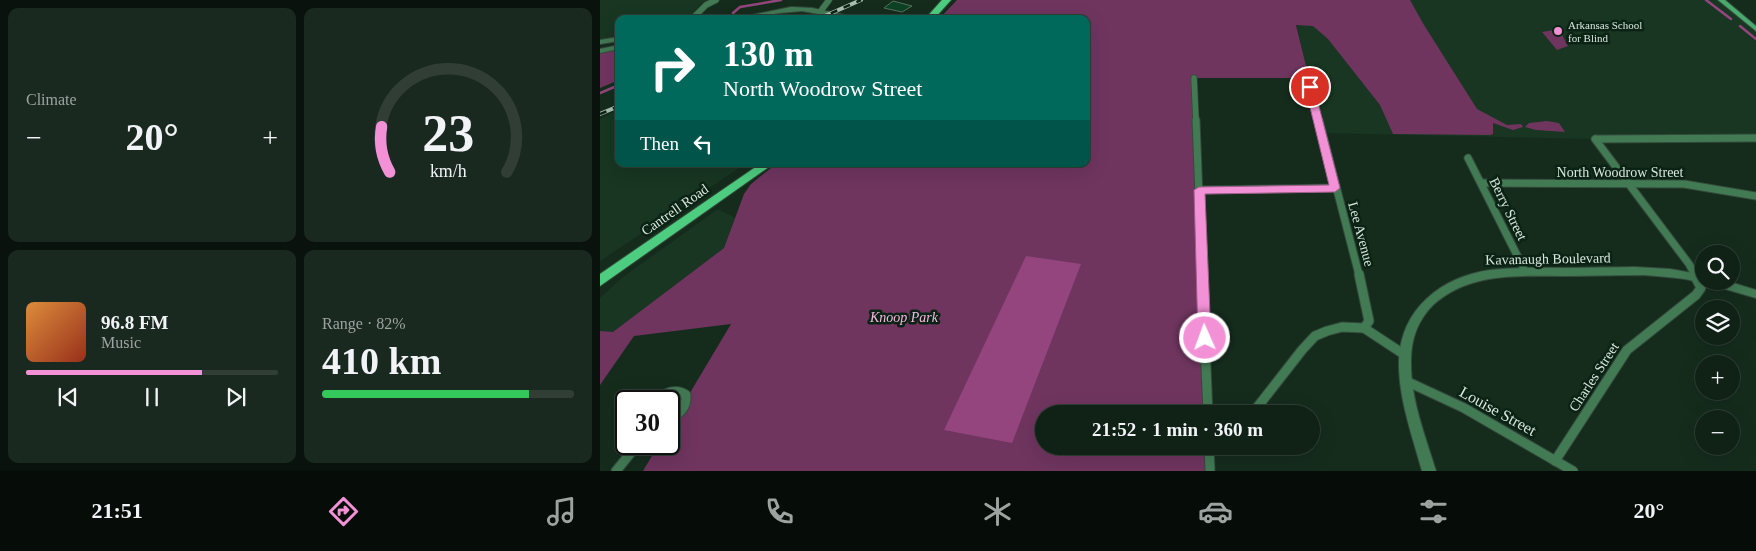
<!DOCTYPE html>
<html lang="en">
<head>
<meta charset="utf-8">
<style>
  body { margin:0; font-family:Georgia,serif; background:#19291f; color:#f1f3f6; height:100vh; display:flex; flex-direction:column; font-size:19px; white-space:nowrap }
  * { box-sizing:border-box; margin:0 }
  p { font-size:16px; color:#9ca3a1 }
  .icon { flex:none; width:28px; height:28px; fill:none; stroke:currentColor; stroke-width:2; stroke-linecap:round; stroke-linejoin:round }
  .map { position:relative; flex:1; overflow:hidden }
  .panel { display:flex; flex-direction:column; gap:8px; padding:8px; background:#09120c; width:600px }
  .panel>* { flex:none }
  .banner { position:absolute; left:15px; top:15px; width:475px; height:152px; border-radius:10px; box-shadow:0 5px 20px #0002,0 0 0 1px #303e35; background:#00695c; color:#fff; overflow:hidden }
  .fabs { position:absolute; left:1095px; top:245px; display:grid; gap:10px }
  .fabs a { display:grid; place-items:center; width:45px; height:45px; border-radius:50%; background:#102116; box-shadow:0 5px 20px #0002,0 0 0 1px #303e35; font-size:25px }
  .speed { position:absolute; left:15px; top:390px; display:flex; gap:10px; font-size:25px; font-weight:700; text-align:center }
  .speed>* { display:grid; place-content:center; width:65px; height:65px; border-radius:50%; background:#102116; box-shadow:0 5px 20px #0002,0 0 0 1px #303e35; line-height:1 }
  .speed .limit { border:2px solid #111; border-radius:8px; background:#fff; color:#111 }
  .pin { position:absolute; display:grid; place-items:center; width:42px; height:42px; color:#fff; margin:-21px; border:2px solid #fff; border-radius:50%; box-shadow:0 1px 5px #0007 }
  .me { position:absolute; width:55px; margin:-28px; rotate:358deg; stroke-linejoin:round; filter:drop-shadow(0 0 4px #0008) }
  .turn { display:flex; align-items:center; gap:18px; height:105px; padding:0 25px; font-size:22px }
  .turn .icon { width:65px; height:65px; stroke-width:2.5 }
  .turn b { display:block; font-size:35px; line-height:42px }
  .then { display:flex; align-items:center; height:48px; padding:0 25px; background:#0003; gap:10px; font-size:19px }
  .big { font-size:38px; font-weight:700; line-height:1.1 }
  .panel .tile { flex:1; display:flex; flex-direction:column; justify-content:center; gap:8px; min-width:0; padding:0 18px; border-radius:10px; background:#19291f }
  .panel .dial { align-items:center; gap:0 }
  .dial svg { height:130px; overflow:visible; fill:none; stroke:#303e35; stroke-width:7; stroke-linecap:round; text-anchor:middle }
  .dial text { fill:#f1f3f6; stroke:none }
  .song { display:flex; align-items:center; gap:15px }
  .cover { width:60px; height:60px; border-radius:8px; background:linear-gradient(135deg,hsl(30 70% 55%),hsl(10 70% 35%)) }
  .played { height:5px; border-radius:2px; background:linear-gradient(90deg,#f391d6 70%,#303e35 70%) }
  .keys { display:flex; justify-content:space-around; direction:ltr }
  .heat { display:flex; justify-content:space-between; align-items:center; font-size:28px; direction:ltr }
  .charge { height:8px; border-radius:4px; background:linear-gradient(90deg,#34c759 82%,#303e35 0) }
  .panel .tiles { flex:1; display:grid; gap:8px; grid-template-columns:repeat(2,1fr) }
  .trip { position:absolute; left:435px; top:405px; width:285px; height:50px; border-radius:25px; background:#102116; box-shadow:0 5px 20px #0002,0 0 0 1px #303e35; font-weight:700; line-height:50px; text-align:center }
  .tabs { display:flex; height:80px; justify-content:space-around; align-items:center; background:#060d09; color:#9ca3a1 }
  .tabs .icon { width:35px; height:35px }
  .tabs .active { color:#f391d6 }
  .tabs b { font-size:22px; color:#f1f3f6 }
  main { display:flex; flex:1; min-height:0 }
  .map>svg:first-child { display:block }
  .built { fill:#183622 }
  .green { fill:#6f355f }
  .water { fill:#94457e }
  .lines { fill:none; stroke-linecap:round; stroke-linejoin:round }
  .stream { stroke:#94457e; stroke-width:2.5 }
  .building { fill:#0e4224; stroke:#57705e }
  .minor-far2-casing { stroke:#344a3c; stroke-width:7 }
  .minor-far1-casing { stroke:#344a3c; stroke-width:9 }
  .minor-casing { stroke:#344a3c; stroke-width:11 }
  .tertiary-casing { stroke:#344a3c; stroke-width:2 }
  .secondary-casing { stroke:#344a3c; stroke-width:2 }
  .primary-casing { stroke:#344a3c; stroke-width:2 }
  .minor-far2 { stroke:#427a54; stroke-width:5.5 }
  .minor-far1 { stroke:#427a54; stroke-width:7 }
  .minor { stroke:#427a54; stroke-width:9 }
  .tertiary { fill:#427a54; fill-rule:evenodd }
  .secondary { fill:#4aa96d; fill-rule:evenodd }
  .primary { fill:#4dcd7f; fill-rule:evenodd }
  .rail-casing { stroke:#acbdb1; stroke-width:4 }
  .rail { stroke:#0b2314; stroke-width:2.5; stroke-dasharray:7; stroke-linecap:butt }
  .route { fill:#f391d6; stroke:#9e5e8b }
  .poi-dot { fill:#f391d6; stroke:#0b2314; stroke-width:2 }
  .labels { text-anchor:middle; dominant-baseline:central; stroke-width:5; stroke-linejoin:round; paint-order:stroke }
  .far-poi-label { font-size:11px; fill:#d9e7dd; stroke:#0b2314; text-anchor:start }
  .street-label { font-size:14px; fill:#d9e7dd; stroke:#0b2314 }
  .park-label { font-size:14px; font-style:italic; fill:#f8b7e3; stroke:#0b2314 }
  .near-street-label { font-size:16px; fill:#d9e7dd; stroke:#0b2314 }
</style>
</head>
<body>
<main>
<section class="panel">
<div class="tiles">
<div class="tile"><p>Climate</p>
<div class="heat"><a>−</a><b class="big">20°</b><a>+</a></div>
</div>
<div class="tile dial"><svg viewBox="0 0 100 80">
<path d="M14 69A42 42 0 1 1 86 69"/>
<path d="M14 69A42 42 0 0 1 9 41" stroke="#f391d6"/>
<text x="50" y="56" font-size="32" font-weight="700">23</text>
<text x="50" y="72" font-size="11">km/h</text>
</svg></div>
<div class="tile">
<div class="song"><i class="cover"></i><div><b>96.8 FM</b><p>Music</p></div></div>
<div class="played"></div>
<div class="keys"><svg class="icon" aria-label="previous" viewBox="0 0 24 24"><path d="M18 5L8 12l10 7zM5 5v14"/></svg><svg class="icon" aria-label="pause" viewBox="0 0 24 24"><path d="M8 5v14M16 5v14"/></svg><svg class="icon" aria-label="next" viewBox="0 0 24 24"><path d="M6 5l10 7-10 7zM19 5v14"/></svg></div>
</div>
<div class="tile"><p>Range · 82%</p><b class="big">410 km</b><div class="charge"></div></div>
</div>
</section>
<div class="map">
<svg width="1156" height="471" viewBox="0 0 1156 471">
  <rect width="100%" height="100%" fill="#152c1d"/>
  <g class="built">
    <path d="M 0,0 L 108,0 L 102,3 L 87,19 L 19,19 L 19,37 L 0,40 Z"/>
    <path d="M 691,0 L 1121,0 L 1156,29 L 1156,137 L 995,139 L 721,133 Z"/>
    <path d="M 19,110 L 19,164 L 145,164 L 0,261 L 0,119 Z"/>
    <path d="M 118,209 L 135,218 L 124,248 L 13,333 L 0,331 L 0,298 L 23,277 Z"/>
  </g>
  <g class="green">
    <path d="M 357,0 L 810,0 L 824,25 L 877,109 L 907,125 L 921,124 L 923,127 L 913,130 L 893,123 L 893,134 L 890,135 L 793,134 L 780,105 L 728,39 L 713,26 L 696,25 L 709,78 L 594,78 L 611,414 L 444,414 L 444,446 L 613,446 L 614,471 L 43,471 L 59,444 L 69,444 L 69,428 L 131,324 L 34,336 L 0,385 L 0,331 L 13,332 L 124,248 L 144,194 L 151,184 L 176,164 L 486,164 L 486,19 L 339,19 Z"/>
    <path d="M 954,30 L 960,31 L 968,46 L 957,50 L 942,32 Z"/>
    <path d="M 19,49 L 19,80 L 0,88 L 0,53 Z"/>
    <path d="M 947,121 L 959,123 L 965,132 L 936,130 L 925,127 L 929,123 Z"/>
  </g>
  <path class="water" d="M 426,256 L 481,264 L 412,443 L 344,430 Z"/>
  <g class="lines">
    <g class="stream">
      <path d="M 1106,0 L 1131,19"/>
      <path d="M 133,13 L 140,7 L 181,0"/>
      <path d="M 1140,26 L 1156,39"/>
      <path d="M 0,93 L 19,85"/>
    </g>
  </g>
  <path class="building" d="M 293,1 L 312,6 L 302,12 L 284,8 Z"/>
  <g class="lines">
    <defs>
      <g id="minor-far2">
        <path d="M 220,12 L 229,0"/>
        <path d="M 92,19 L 106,5 L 116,0"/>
        <path d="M 594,78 L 596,121"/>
        <path d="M 710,87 L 719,121"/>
      </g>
      <g id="minor-far1">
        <path d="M 596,120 L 602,275"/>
        <path d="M 719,120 L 759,275"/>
        <path d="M 995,139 L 1089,264 L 1095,275"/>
        <path d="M 996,139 L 1156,138"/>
        <path d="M 868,158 L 925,271"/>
        <path d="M 882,183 L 1084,184 L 1156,196"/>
        <path d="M 599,190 L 735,188"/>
      </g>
      <g id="minor">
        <path d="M 602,274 L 608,414"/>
        <path d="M 759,274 L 769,321 L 764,328"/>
        <path d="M 806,381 L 864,408 L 973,471"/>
        <path d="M 55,401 C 64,394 75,387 86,395 C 87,408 79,414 69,420"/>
        <path d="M 652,414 L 702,350 L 715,336 L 727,331 L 742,327 L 764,328 L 805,355"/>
        <path d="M 609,446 L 610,471"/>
        <path d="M 955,461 L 1027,350 L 1096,295 L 1101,288 L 1094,274"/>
        <path d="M 16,471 L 38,444"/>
      </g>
      <g id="tertiary">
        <path d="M 191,7 L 212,8 L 263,19 L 247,19 L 202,11 L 179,13 L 147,19 L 133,19 Z"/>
        <path d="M 19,37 L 19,41 L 0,44 L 0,40 Z"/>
        <path d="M 19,45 L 19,49 L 0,53 L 0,49 Z"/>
        <path d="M 1035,267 L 1070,269 L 1104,275 L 1104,281 L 1127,281 L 1156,290 L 1156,298 L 1108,284 L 1107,282 C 1100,284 1092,280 1085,279 C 1071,277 1057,276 1043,275 C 1017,275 990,276 963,276 C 918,276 869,272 833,305 C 818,320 811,339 811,360 C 810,398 825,435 836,471 L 822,471 C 812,435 798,397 799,360 C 801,308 842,277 890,270 C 914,267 938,268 963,268 C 987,268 1011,267 1035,267 Z"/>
      </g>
      <path id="secondary" d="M 1118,0 L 1125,0 L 1156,26 L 1156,31 Z"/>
      <g id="primary">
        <path d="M 342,0 L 351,0 L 334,19 L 325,19 Z"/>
        <path d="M 160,164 L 173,164 L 0,286 L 0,274 Z"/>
      </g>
    </defs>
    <use href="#minor-far2" class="minor-far2-casing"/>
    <use href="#minor-far1" class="minor-far1-casing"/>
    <use href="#minor" class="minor-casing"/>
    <use href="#tertiary" class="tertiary-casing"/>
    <use href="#secondary" class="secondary-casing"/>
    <use href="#primary" class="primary-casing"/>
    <use href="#minor-far2" class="minor-far2"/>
    <use href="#minor-far1" class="minor-far1"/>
    <use href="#minor" class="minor"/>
    <use href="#tertiary" class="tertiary"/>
    <use href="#secondary" class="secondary"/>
    <use href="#primary" class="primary"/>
    <defs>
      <g id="rail">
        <path d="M 218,19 L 261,0"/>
        <path d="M 0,114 L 19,106"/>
      </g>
    </defs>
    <use href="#rail" class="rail-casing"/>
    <use href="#rail" class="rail"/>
  </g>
  <path class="route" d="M 706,85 L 710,85 L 714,87 L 740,188 L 735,192 L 605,194 L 611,338 L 609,342 L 605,344 L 600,342 L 598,338 L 594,190 L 599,187 L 729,185 L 705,87 Z"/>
  <circle class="poi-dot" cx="958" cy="31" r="5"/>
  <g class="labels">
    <g class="far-poi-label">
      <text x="968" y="25">Arkansas School<tspan x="968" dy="13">for Blind</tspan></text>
    </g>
    <g class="street-label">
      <text x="1020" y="172">North Woodrow Street</text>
      <text transform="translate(908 209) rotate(64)">Berry Street</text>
      <text transform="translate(75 210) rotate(-35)">Cantrell Road</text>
      <text transform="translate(761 234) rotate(75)">Lee Avenue</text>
      <text transform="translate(948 259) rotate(-1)">Kavanaugh Boulevard</text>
      <text transform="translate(994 377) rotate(-57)">Charles Street</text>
    </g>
    <g class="park-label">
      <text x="304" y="317">Knoop Park</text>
    </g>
    <g class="near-street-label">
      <text transform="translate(898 411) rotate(29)">Louise Street</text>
    </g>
  </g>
</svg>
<div class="fabs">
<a><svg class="icon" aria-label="search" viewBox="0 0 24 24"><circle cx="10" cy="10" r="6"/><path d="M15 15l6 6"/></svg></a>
<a><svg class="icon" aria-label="layers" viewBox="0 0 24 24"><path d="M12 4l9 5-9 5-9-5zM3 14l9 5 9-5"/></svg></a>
<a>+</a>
<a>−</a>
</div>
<div class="speed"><div class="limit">30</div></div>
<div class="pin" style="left:710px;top:87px;background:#d93025"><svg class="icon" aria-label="arrive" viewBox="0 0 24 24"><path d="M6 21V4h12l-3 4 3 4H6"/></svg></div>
<svg class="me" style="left:605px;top:338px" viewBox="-20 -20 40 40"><circle r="17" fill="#f391d6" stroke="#fff" stroke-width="3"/><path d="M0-11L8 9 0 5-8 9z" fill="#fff"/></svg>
<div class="trip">21:52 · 1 min · 360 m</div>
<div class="banner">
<div class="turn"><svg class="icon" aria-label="right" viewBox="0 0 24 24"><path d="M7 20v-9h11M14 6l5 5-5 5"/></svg><div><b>130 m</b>North Woodrow Street</div></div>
<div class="then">Then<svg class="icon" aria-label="left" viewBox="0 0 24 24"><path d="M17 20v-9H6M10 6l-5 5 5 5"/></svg></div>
</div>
</div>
</main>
<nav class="tabs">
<b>21:51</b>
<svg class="icon active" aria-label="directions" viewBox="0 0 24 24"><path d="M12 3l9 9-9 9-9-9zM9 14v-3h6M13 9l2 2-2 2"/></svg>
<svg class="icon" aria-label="music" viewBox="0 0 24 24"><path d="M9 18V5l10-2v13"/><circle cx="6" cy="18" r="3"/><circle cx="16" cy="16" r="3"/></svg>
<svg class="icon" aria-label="phone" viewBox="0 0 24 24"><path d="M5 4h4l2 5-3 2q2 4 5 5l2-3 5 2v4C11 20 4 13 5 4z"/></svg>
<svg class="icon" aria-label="climate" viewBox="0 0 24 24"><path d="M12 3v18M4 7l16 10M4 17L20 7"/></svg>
<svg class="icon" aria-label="car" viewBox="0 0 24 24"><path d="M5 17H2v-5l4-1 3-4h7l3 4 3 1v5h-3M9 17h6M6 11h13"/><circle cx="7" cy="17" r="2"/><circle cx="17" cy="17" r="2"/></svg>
<svg class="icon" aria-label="filters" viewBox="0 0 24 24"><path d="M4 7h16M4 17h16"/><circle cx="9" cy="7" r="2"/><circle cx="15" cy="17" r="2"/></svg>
<b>20°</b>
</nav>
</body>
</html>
